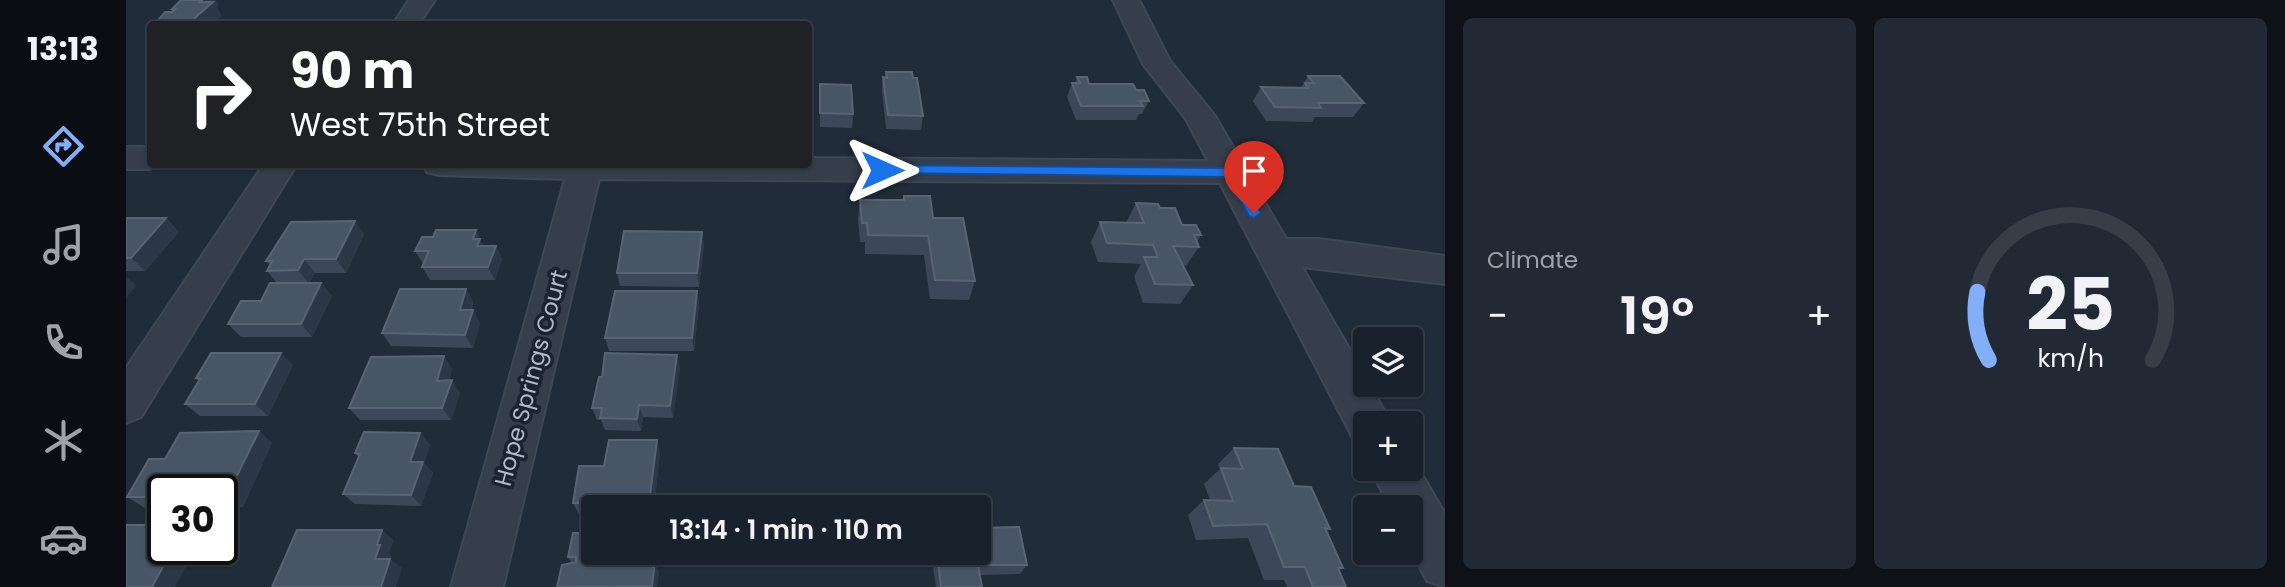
<!DOCTYPE html>
<html lang="en">
<head>
<meta charset="utf-8">
<style>
  body { margin:0; font-family:Poppins,sans-serif; background:#222934; color:#f1f3f6; height:100vh; display:flex; flex-direction:column; font-size:26px; white-space:nowrap }
  * { box-sizing:border-box; margin:0 }
  p { font-size:23px; color:#9fa3a9 }
  .icon { flex:none; width:38px; height:38px; fill:none; stroke:currentColor; stroke-width:2; stroke-linecap:round; stroke-linejoin:round }
  .map { position:relative; flex:1; overflow:hidden }
  .side { display:flex; flex-direction:column; gap:18px; padding:18px; background:#0e1218; width:840px }
  .side>* { flex:none }
  .banner { position:absolute; left:21px; top:21px; width:665px; height:147px; border-radius:7px; box-shadow:0 2px 5px #0004,0 0 0 2px #373e48; background:#202124; color:#fff; overflow:hidden }
  .fabs { position:absolute; left:1227px; top:327px; display:grid; gap:14px }
  .fabs a { display:grid; place-items:center; width:70px; height:70px; border-radius:7px; background:#19212c; box-shadow:0 2px 5px #0004,0 0 0 2px #373e48; font-size:35px }
  .speed { position:absolute; left:21px; top:474px; display:flex; gap:14px; font-size:35px; font-weight:700; text-align:center }
  .speed>* { display:grid; place-content:center; width:91px; height:91px; border-radius:50%; background:#19212c; box-shadow:0 2px 5px #0004,0 0 0 2px #373e48; line-height:1 }
  .speed .limit { border:4px solid #111; border-radius:10px; background:#fff; color:#111 }
  .pin { position:absolute; display:grid; place-items:center; width:60px; height:60px; color:#fff; margin:-72px -30px; border-radius:50% 50% 50% 0; rotate:-45deg; box-shadow:0 0 7px #0007 }
  .pin .icon { rotate:45deg }
  .me { position:absolute; width:77px; margin:-38px; rotate:90deg; stroke-linejoin:round; filter:drop-shadow(0 0 5px #0008) }
  .turn { display:flex; align-items:center; gap:24px; height:147px; padding:0 28px; font-size:32px }
  .turn .icon { width:91px; height:91px; stroke-width:2.5 }
  .turn b { display:block; font-size:49px; line-height:60px }
  .big { font-size:52px; font-weight:600; line-height:1.1 }
  .side .card { flex:1; display:flex; flex-direction:column; justify-content:center; gap:10px; min-width:0; padding:0 24px; border-radius:10px; background:#222934 }
  .side .dial { align-items:center; gap:0 }
  .dial svg { height:182px; overflow:visible; fill:none; stroke:#373e48; stroke-width:7; stroke-linecap:round; text-anchor:middle }
  .dial text { fill:#f1f3f6; stroke:none }
  .heat { display:flex; justify-content:space-between; align-items:center; font-size:38px; direction:ltr }
  .side .tiles { flex:1; display:grid; gap:18px; grid-template-columns:repeat(2,1fr) }
  .trip { position:absolute; left:455px; top:495px; width:410px; height:70px; border-radius:7px; background:#19212c; box-shadow:0 2px 5px #0004,0 0 0 2px #373e48; font-weight:600; line-height:70px; text-align:center }
  main { display:flex; flex:1; min-height:0 }
  .tabs { display:flex; flex-direction:column; width:126px; justify-content:space-around; align-items:center; background:#0a0d12; color:#9fa3a9 }
  .tabs .icon { width:49px; height:49px }
  .tabs .current { color:#83aff9 }
  .tabs b { font-size:32px; color:#f1f3f6 }
  .map>svg:first-child { display:block }
  .lines { fill:none; stroke-linecap:round; stroke-linejoin:round }
  .minor-casing { stroke:#3e4754; stroke-width:4 }
  .minor { fill:#353e4a; fill-rule:evenodd }
  .wall { fill:#3c4859 }
  .shaded-wall { fill:#2c3848 }
  .building { fill:#485565; stroke:#586474; stroke-width:2 }
  .route { fill:#1a73e8; stroke:#114b97; stroke-width:2 }
  .labels { text-anchor:middle; dominant-baseline:central; stroke-width:7; stroke-linejoin:round; paint-order:stroke }
  .street-label { font-size:23px; fill:#b0b9c7; stroke:#1b232f }
</style>
</head>
<body>
<main>
<nav class="tabs">
<b>13:13</b>
<svg class="icon current" aria-label="directions" viewBox="0 0 24 24"><path d="M12 3l9 9-9 9-9-9zM9 14v-3h6M13 9l2 2-2 2"/></svg>
<svg class="icon" aria-label="music" viewBox="0 0 24 24"><path d="M9 18V5l10-2v13"/><circle cx="6" cy="18" r="3"/><circle cx="16" cy="16" r="3"/></svg>
<svg class="icon" aria-label="phone" viewBox="0 0 24 24"><path d="M5 4h4l2 5-3 2q2 4 5 5l2-3 5 2v4C11 20 4 13 5 4z"/></svg>
<svg class="icon" aria-label="climate" viewBox="0 0 24 24"><path d="M12 3v18M4 7l16 10M4 17L20 7"/></svg>
<svg class="icon" aria-label="car" viewBox="0 0 24 24"><path d="M5 17H2v-5l4-1 3-4h7l3 4 3 1v5h-3M9 17h6M6 11h13"/><circle cx="7" cy="17" r="2"/><circle cx="17" cy="17" r="2"/></svg>
</nav>
<div class="map">
<svg width="1319" height="587" viewBox="0 0 1319 587">
  <rect width="100%" height="100%" fill="#212c3a"/>
  <g class="lines">
    <defs>
      <g id="minor">
        <path d="M 283,0 L 309,0 L 293,24 L 267,24 Z"/>
        <path d="M 987,0 L 1013,0 L 1044,61 L 1089,116 L 1160,239 L 1193,239 L 1319,256 L 1319,284 L 1176,267 L 1239,376 L 1239,385 L 1244,385 L 1265,424 L 1239,424 L 1239,442 L 1227,438 L 1094,183 L 473,179 L 377,587 L 325,587 L 439,179 L 313,175 L 301,172 L 297,164 L 682,164 L 682,158 L 1082,161 L 1060,119 L 1017,64 Z"/>
        <path d="M 0,147 L 24,147 L 24,164 L 36,164 L 24,169 L 0,169 Z"/>
        <path d="M 138,164 L 171,164 L 15,417 L 0,423 L 0,368 Z"/>
        <path d="M 1284,454 L 1319,514 L 1319,587 L 1301,581 L 1284,548 L 1284,508 L 1264,508 L 1245,469 L 1284,469 Z"/>
      </g>
    </defs>
    <use href="#minor" class="minor-casing"/>
    <use href="#minor" class="minor"/>
  </g>
  <g class="wall">
    <path d="M 760,72 L 797,116 L 795,130 L 760,129 L 756,91 L 757,77 L 759,77 Z"/>
    <path d="M 1182,76 L 1238,103 L 1227,117 L 1189,117 L 1186,122 L 1140,121 L 1127,101 L 1135,87 L 1175,88 Z"/>
    <path d="M 951,77 L 963,84 L 1010,90 L 1023,101 L 1016,114 L 1013,114 L 1010,120 L 950,120 L 941,97 L 946,83 L 949,83 Z"/>
    <path d="M 694,84 L 727,114 L 726,128 L 694,127 Z"/>
    <path d="M 778,196 L 807,218 L 849,281 L 843,300 L 804,299 L 798,255 L 739,254 L 739,242 L 734,242 L 732,219 L 734,200 L 777,200 Z"/>
    <path d="M 1010,203 L 1034,208 L 1056,225 L 1075,235 L 1071,242 L 1073,247 L 1060,266 L 1057,265 L 1067,285 L 1054,304 L 1017,303 L 1008,276 L 1015,264 L 972,262 L 965,242 L 974,222 L 1000,223 Z"/>
    <path d="M 0,218 L 40,218 L 53,232 L 19,271 L 0,271 Z"/>
    <path d="M 229,221 L 238,235 L 220,273 L 189,273 L 183,283 L 195,283 L 206,296 L 186,337 L 115,337 L 102,324 L 135,301 L 151,283 L 141,271 L 144,265 L 140,261 Z"/>
    <path d="M 350,230 L 357,246 L 370,246 L 376,259 L 369,280 L 304,280 L 296,267 L 297,264 L 289,251 L 307,237 Z"/>
    <path d="M 576,232 L 578,246 L 573,287 L 494,286 L 491,273 Z"/>
    <path d="M 340,289 L 347,302 L 346,310 L 354,323 L 347,348 L 265,346 L 256,333 Z"/>
    <path d="M 571,291 L 573,304 L 568,351 L 483,351 L 479,338 Z"/>
    <path d="M 318,356 L 326,369 L 323,380 L 334,393 L 325,420 L 234,420 L 223,408 Z"/>
    <path d="M 167,365 L 142,416 L 74,416 L 59,404 L 73,381 L 70,378 Z"/>
    <path d="M 554,367 L 547,418 L 517,417 L 515,431 L 479,430 L 475,420 L 471,420 L 466,408 Z"/>
    <path d="M 133,431 L 146,443 L 117,507 L 96,507 L 96,490 L 37,490 L 37,508 L 19,508 L 1,497 Z"/>
    <path d="M 294,433 L 304,445 L 298,463 L 307,473 L 295,506 L 229,504 L 217,494 L 232,457 L 229,453 Z"/>
    <path d="M 1108,448 L 1168,486 L 1204,529 L 1200,531 L 1217,568 L 1213,571 L 1220,587 L 1161,587 L 1158,580 L 1138,580 L 1122,538 L 1070,540 L 1062,515 L 1078,500 L 1084,500 L 1078,484 L 1094,469 L 1092,464 Z"/>
    <path d="M 534,452 L 528,508 L 467,508 L 467,514 L 453,514 L 447,503 L 478,466 Z"/>
    <path d="M 805,553 L 852,553 L 901,565 L 894,574 L 854,575 L 856,587 L 810,587 Z"/>
    <path d="M 442,557 L 516,562 L 533,571 L 531,587 L 431,587 L 446,563 Z"/>
  </g>
  <g class="shaded-wall">
    <path d="M 76,0 L 90,0 L 93,5 L 91,7 L 96,16 L 86,24 L 62,24 Z"/>
    <path d="M 40,218 L 53,232 L 19,271 L 5,258 Z"/>
    <path d="M 229,221 L 238,235 L 220,273 L 210,259 Z"/>
    <path d="M 350,230 L 360,253 L 358,259 L 347,239 Z"/>
    <path d="M 576,232 L 578,246 L 573,287 L 571,273 Z"/>
    <path d="M 370,246 L 376,259 L 369,280 L 362,267 Z"/>
    <path d="M 178,259 L 189,273 L 183,284 L 172,270 Z"/>
    <path d="M 0,276 L 10,286 L 0,298 Z"/>
    <path d="M 195,283 L 206,296 L 186,337 L 175,324 Z"/>
    <path d="M 340,289 L 347,302 L 342,323 L 334,310 Z"/>
    <path d="M 571,291 L 573,304 L 568,351 L 566,338 Z"/>
    <path d="M 347,310 L 354,323 L 347,348 L 339,335 Z"/>
    <path d="M 155,353 L 167,365 L 142,416 L 129,404 Z"/>
    <path d="M 551,355 L 554,367 L 547,418 L 544,406 Z"/>
    <path d="M 318,356 L 326,369 L 320,393 L 311,381 Z"/>
    <path d="M 326,380 L 334,393 L 325,420 L 316,408 Z"/>
    <path d="M 513,405 L 517,417 L 515,431 L 511,419 Z"/>
    <path d="M 133,431 L 146,443 L 117,507 L 101,496 Z"/>
    <path d="M 294,433 L 304,445 L 298,463 L 307,473 L 295,506 L 285,495 L 284,462 Z"/>
    <path d="M 531,440 L 534,452 L 528,508 L 525,508 L 523,503 Z"/>
    <path d="M 256,530 L 268,540 L 263,553 L 266,555 L 264,559 L 276,568 L 270,587 L 255,587 L 249,559 L 251,545 Z"/>
    <path d="M 46,550 L 69,550 L 49,587 L 26,587 Z"/>
    <path d="M 512,553 L 517,553 L 515,571 L 510,561 Z"/>
    <path d="M 529,562 L 533,571 L 531,587 L 527,587 Z"/>
  </g>
  <g class="building">
    <path d="M 55,0 L 76,0 L 74,2 L 87,2 L 62,24 L 29,24 L 39,12 L 46,12 L 49,9 L 46,9 Z"/>
    <path d="M 760,72 L 786,72 L 787,78 L 791,78 L 797,116 L 762,115 L 757,77 L 761,78 Z"/>
    <path d="M 1182,76 L 1214,76 L 1238,103 L 1192,103 L 1195,108 L 1149,107 L 1135,87 L 1182,88 L 1179,83 L 1188,83 Z"/>
    <path d="M 951,77 L 961,77 L 963,84 L 1007,84 L 1010,90 L 1018,90 L 1023,101 L 1014,101 L 1017,106 L 955,106 L 946,83 L 954,83 Z"/>
    <path d="M 694,84 L 725,85 L 727,114 L 694,113 Z"/>
    <path d="M 778,196 L 804,196 L 807,218 L 837,218 L 849,281 L 809,280 L 802,236 L 742,235 L 741,223 L 736,223 L 734,200 L 778,200 Z"/>
    <path d="M 1010,203 L 1032,204 L 1034,208 L 1049,208 L 1056,225 L 1070,225 L 1075,235 L 1068,235 L 1073,247 L 1047,246 L 1067,285 L 1029,284 L 1018,257 L 1032,257 L 1027,245 L 981,243 L 974,222 L 1018,223 Z"/>
    <path d="M 0,218 L 40,218 L 5,258 L 0,258 Z"/>
    <path d="M 229,221 L 210,259 L 178,259 L 172,270 L 141,271 L 146,261 L 140,261 L 165,222 Z"/>
    <path d="M 310,230 L 350,230 L 347,239 L 354,239 L 351,246 L 370,246 L 362,267 L 296,267 L 303,251 L 289,251 L 296,237 L 307,237 Z"/>
    <path d="M 498,231 L 576,232 L 571,273 L 491,273 Z"/>
    <path d="M 144,283 L 195,283 L 175,324 L 102,324 L 115,301 L 135,301 Z"/>
    <path d="M 274,289 L 340,289 L 334,310 L 347,310 L 339,335 L 256,333 Z"/>
    <path d="M 489,291 L 571,291 L 566,338 L 479,338 Z"/>
    <path d="M 85,353 L 155,353 L 129,404 L 59,404 L 74,379 L 70,378 Z"/>
    <path d="M 479,353 L 551,355 L 544,406 L 513,405 L 511,419 L 474,418 L 476,408 L 466,408 L 473,377 L 476,377 Z"/>
    <path d="M 318,356 L 311,381 L 326,380 L 316,408 L 223,408 L 245,357 Z"/>
    <path d="M 133,431 L 101,496 L 96,496 L 96,490 L 37,490 L 37,497 L 1,497 L 23,459 L 39,459 L 54,433 Z"/>
    <path d="M 238,432 L 294,433 L 284,462 L 297,462 L 285,495 L 217,494 L 234,454 L 229,453 Z"/>
    <path d="M 483,440 L 531,440 L 523,503 L 447,503 L 453,466 L 478,466 Z"/>
    <path d="M 1108,448 L 1152,449 L 1168,486 L 1185,487 L 1204,529 L 1199,528 L 1217,568 L 1212,568 L 1220,587 L 1187,587 L 1179,567 L 1158,567 L 1141,524 L 1087,526 L 1078,500 L 1107,501 L 1095,468 L 1117,469 Z"/>
    <path d="M 0,525 L 37,525 L 37,550 L 46,550 L 26,587 L 0,587 Z"/>
    <path d="M 893,527 L 901,565 L 852,565 L 856,587 L 815,587 L 811,553 L 852,553 L 852,528 Z"/>
    <path d="M 171,530 L 256,530 L 251,545 L 254,545 L 249,559 L 264,559 L 255,587 L 146,587 Z"/>
    <path d="M 447,533 L 467,533 L 467,553 L 512,553 L 510,561 L 529,562 L 526,586 L 431,587 L 436,565 L 450,562 L 450,557 L 442,557 Z"/>
  </g>
  <path class="route" d="M 756,165 L 1106,168 L 1111,169 L 1135,213 L 1128,218 L 1123,216 L 1101,177 L 751,173 L 751,167 Z"/>
  <g class="labels">
    <g class="street-label">
      <text transform="translate(405 378) rotate(-75)">Hope Springs Court</text>
    </g>
  </g>
</svg>
<div class="fabs">
<a><svg class="icon" aria-label="layers" viewBox="0 0 24 24"><path d="M12 4l9 5-9 5-9-5zM3 14l9 5 9-5"/></svg></a>
<a>+</a>
<a>−</a>
</div>
<div class="speed"><div class="limit">30</div></div>
<div class="pin" style="left:1128px;top:213px;background:#d93025"><svg class="icon" aria-label="arrive" viewBox="0 0 24 24"><path d="M6 21V4h12l-3 4 3 4H6"/></svg></div>
<svg class="me" style="left:756px;top:170px" viewBox="-20 -20 40 40"><path d="M0-17L14 15 0 8-14 15z" fill="#1a73e8" stroke="#fff" stroke-width="4"/></svg>
<div class="trip">13:14 · 1 min · 110 m</div>
<div class="banner">
<div class="turn"><svg class="icon" aria-label="right" viewBox="0 0 24 24"><path d="M7 20v-9h11M14 6l5 5-5 5"/></svg><div><b>90 m</b>West 75th Street</div></div>
</div>
</div>
<section class="side">
<div class="tiles">
<div class="card"><p>Climate</p>
<div class="heat"><a>−</a><b class="big">19°</b><a>+</a></div>
</div>
<div class="card dial"><svg viewBox="0 0 100 80">
<path d="M14 69A42 42 0 1 1 86 69"/>
<path d="M14 69A42 42 0 0 1 9 39" stroke="#83aff9"/>
<text x="50" y="56" font-size="32" font-weight="700">25</text>
<text x="50" y="72" font-size="11">km/h</text>
</svg></div>
</div>
</section>
</main>
</body>
</html>
